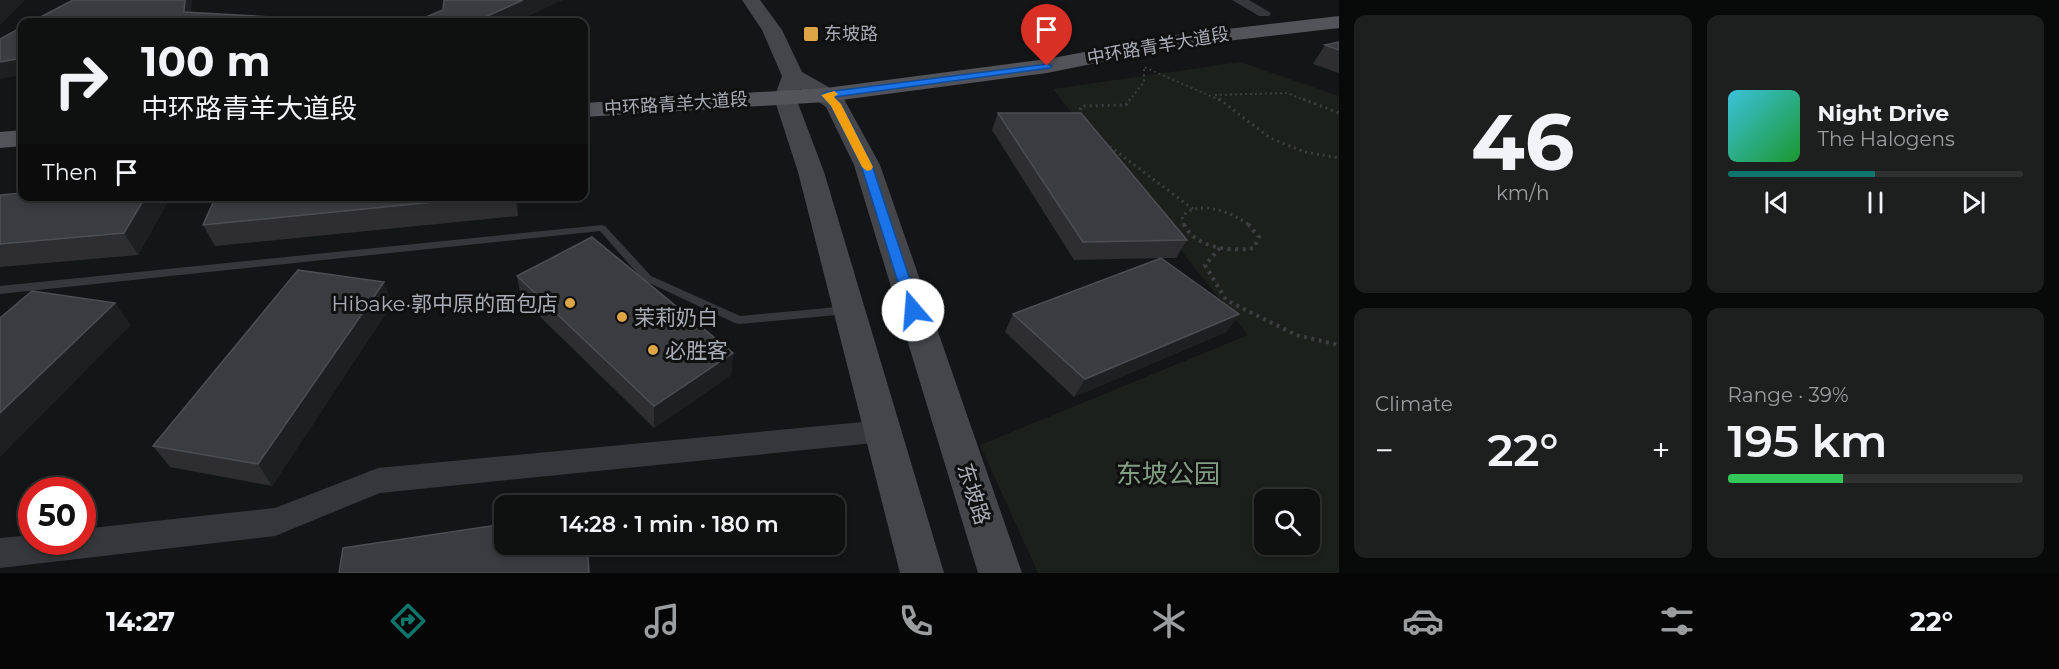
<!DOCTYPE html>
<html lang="en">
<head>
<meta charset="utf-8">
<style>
  body { margin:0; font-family:Montserrat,"Noto Sans SC",sans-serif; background:#1d1e1e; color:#f1f3f6; height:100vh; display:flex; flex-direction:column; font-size:22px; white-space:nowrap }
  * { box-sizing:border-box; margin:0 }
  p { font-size:20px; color:#9b9d9f }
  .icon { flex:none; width:33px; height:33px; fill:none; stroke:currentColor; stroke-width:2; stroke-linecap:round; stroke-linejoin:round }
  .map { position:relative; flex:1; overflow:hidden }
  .panel { display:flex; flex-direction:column; gap:15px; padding:15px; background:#080909; width:720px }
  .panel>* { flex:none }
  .banner { position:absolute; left:18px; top:18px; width:570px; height:183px; border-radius:12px; box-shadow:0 3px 9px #0003,0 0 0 2px #2f3030; background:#0f1010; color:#f1f3f6; overflow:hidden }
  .controls { position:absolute; left:1254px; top:489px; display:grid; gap:12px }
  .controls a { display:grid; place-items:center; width:66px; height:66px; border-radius:12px; background:#0f1010; box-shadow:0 3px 9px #0003,0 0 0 2px #2f3030; font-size:30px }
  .speed { position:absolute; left:18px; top:477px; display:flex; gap:12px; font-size:30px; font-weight:700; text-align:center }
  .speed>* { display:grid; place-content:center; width:78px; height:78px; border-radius:50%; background:#0f1010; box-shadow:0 3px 9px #0003,0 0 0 2px #2f3030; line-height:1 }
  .speed .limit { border:9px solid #d22; background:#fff; color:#111 }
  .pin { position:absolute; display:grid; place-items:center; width:51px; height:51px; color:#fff; margin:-62px -26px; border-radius:50% 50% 50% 0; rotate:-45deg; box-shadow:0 0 6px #0007 }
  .pin .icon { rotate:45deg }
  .me { position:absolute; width:66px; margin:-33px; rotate:342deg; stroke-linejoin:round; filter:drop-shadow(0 0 4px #0008) }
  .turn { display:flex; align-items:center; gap:21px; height:126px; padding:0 24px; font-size:27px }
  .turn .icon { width:78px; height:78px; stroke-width:2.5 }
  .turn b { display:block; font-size:42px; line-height:51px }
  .then { display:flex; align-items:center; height:57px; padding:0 24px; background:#0003; gap:12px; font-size:22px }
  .big { font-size:45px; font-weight:600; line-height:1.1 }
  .panel .widget { flex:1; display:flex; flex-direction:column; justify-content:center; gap:9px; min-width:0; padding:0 21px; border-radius:12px; background:#1d1e1e }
  .panel .dial { align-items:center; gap:0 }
  .dial b { font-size:78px; line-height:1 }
  .song { display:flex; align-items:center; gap:18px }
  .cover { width:72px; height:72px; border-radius:9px; background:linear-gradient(135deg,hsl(190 70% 55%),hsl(130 70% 35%)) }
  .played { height:6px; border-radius:3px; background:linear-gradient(90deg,#0f766e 50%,#2f3030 50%) }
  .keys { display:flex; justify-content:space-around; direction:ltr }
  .heat { display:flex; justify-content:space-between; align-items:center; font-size:33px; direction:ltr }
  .charge { height:9px; border-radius:4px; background:linear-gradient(90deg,#34c759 39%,#2f3030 0) }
  .panel .tiles { flex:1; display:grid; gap:15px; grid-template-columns:repeat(2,1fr) }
  .trip { position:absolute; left:494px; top:495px; width:351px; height:60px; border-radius:12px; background:#0f1010; box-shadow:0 3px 9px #0003,0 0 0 2px #2f3030; font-weight:600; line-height:60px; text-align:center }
  .tab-bar { display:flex; height:96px; justify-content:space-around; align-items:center; background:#060606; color:#9b9d9f }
  .tab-bar .icon { width:42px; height:42px }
  .tab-bar .selected { color:#0f766e }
  .tab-bar b { font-size:27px; color:#f1f3f6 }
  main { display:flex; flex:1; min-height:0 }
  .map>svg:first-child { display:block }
  .green { fill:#1b201c; fill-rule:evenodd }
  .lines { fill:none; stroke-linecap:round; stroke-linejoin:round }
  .path-far2 { stroke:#3c3e41; stroke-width:2; stroke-dasharray:2 3; stroke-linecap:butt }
  .path-far1 { stroke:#3c3e41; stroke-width:3; stroke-dasharray:2 4; stroke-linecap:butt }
  .path { stroke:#3c3e41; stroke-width:4; stroke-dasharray:3 4.5; stroke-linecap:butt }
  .lane { fill:#36373a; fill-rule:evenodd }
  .street { fill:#36373a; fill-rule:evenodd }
  .secondary { fill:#44464a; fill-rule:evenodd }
  .primary { fill:#525459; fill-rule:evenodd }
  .wall { fill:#2e2e31 }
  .shaded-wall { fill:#1e1f20 }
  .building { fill:#3b3c3f; stroke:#4c4e52; stroke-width:1.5 }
  .route { fill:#1a73e8; stroke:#114b97; stroke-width:1.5 }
  .slow { fill:#f59e0b }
  .poi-dot { fill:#dda546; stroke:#101011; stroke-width:2 }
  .labels { text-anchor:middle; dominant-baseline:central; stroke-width:6; stroke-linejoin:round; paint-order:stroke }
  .far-poi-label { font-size:18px; fill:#a8acb5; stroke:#101011; text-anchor:start }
  .far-street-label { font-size:18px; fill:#a8acb5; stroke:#101011 }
  .poi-label { font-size:21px; fill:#a8acb5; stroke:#101011; text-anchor:start }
  .street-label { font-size:21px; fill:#a8acb5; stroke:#101011 }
  .near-park-label { font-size:26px; fill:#819d82; stroke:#101011 }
</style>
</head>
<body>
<main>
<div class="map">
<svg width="1339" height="573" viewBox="0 0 1339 573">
  <rect width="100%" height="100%" fill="#141516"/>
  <path class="green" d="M 1240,62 L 1339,96 L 1339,573 L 1038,573 L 980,445 L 1248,335 L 1053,89 ZM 1264,500 L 1310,500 L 1310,544 L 1264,544 Z"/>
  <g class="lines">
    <g class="path-far2">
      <path d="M 1215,95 L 1287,93 L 1307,101"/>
      <path d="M 1129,101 L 1144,82 L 1144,67 L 1222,101"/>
    </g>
    <g class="path-far1">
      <path d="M 1219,99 L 1270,138 L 1305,152 L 1339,158"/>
      <path d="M 1303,99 L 1339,113"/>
      <path d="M 1077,115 L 1082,106 L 1126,105 L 1130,99"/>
      <path d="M 1105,143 L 1193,209"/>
      <path d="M 1184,225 L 1182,217 C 1197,198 1234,213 1249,225"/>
    </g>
    <g class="path">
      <path d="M 1184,224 C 1195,248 1230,252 1254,248 L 1259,237 L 1248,224"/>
      <path d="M 1220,248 L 1205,265 L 1226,300 L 1296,335 L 1339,345"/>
    </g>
    <path class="lane" d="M 602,225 L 605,226 L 651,276 L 740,316 L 848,306 L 853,310 L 848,314 L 739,324 L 735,323 L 643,280 L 600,231 L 0,294 L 0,286 Z"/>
    <g class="street">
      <path d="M 1232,0 L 1249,0 L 1271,13 L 1269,16 L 1259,16 Z"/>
      <path d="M 884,420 L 894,423 L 898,431 L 894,439 L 884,442 L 380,493 L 275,536 L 0,568 L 0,538 L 32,535 L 32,542 L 82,542 L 82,529 L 275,508 L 378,468 Z"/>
    </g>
    <path class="secondary" d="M 742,0 L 760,0 L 782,30 L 802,72 L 834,90 L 844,99 L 880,165 L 1022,573 L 978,573 L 854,165 L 826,107 L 800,89 L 796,98 L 824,172 L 944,573 L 900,573 L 798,172 L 774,98 L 782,76 L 762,30 Z"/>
    <g class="primary">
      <path d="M 1339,16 L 1339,28 L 1176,47 L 1047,73 L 826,102 L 584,117 L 584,103 L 826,88 L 1047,59 L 1176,35 Z"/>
      <path d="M 22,130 L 22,146 L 0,148 L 0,132 Z"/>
    </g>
  </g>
  <g class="wall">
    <path d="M 1339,42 L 1339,73 L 1313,64 L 1325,45 Z"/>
    <path d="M 998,113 L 1187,240 L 1176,258 L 1161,258 L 1239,314 L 1226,332 L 1074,397 L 1005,332 L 1013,314 L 1161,258 L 1074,260 L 992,130 Z"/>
    <path d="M 0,195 L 167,203 L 138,255 L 0,267 Z"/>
    <path d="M 216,196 L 518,196 L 518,216 L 215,246 L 203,225 Z"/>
    <path d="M 517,276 L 733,353 L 731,375 L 654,428 L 521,298 Z"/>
    <path d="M 392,304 L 272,486 L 170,467 L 153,446 Z"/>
  </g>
  <g class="shaded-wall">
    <path d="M 1,0 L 25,0 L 0,25 L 0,1 Z"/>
    <path d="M 185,0 L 192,0 L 191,22 L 184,12 Z"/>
    <path d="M 523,0 L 563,0 L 516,22 L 474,22 Z"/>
    <path d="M 22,58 L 22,75 L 0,79 L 0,62 Z"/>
    <path d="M 146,196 L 163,196 L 167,203 L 138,255 L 124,233 Z"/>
    <path d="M 515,196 L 518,196 L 518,216 Z"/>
    <path d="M 384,282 L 392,304 L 272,486 L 258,464 Z"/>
    <path d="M 115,303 L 131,325 L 0,457 L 0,413 Z"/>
    <path d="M 1239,314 L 1226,332 L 1074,397 L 1085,379 Z"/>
    <path d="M 733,353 L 731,375 L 654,428 L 654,406 Z"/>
    <path d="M 587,544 L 588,544 L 591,573 L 589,573 Z"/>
  </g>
  <g class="building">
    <path d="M 73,0 L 185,0 L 184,12 L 360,22 L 31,22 Z"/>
    <path d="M 444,0 L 523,0 L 474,22 L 414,22 L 443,10 Z"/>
    <path d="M 22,27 L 22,58 L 0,62 L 0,39 Z"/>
    <path d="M 1339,42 L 1339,50 L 1325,45 Z"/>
    <path d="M 998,113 L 1081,113 L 1187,240 L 1083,242 Z"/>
    <path d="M 22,193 L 22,196 L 146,196 L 124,233 L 0,244 L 0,195 Z"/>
    <path d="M 216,196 L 494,196 L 203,225 Z"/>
    <path d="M 592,237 L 733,353 L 654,406 L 517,276 Z"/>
    <path d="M 1161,258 L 1239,314 L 1085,379 L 1013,314 Z"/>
    <path d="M 298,270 L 384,282 L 258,464 L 153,446 Z"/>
    <path d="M 32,291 L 115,303 L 0,413 L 0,318 Z"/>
    <path d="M 504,524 L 504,544 L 587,544 L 589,573 L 339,573 L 343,548 Z"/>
  </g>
  <path class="route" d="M 1047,64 L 1052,66 L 1050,68 L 834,97 L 841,104 L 872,165 L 920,310 L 918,314 L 908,314 L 861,165 L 831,106 L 821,95 L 826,92 Z"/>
  <path class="slow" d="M 834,91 L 838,94 L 834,97 L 841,104 L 873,167 L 871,170 L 867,171 L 862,167 L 831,106 L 821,95 Z"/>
  <g class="poi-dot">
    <rect x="803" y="26" width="16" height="16" rx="3"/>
    <circle cx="570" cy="303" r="6"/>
    <circle cx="622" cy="317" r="6"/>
    <circle cx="653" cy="350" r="6"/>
  </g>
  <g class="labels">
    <g class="far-poi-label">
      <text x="824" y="34">东坡路</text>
    </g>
    <g class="far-street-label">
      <text transform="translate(1158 46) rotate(-10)">中环路青羊大道段</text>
      <text transform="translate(676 104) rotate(-4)">中环路青羊大道段</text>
    </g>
    <g class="poi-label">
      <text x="558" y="303" text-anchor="end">Hibake·郭中原的面包店</text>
      <text x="634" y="317">茉莉奶白</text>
      <text x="665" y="350">必胜客</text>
    </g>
    <g class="street-label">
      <text transform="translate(974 494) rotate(72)">东坡路</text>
    </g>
    <g class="near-park-label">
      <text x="1168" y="474">东坡公园</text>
    </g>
  </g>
</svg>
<div class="controls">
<a><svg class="icon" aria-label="search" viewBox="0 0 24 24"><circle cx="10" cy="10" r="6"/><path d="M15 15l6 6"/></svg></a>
</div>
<div class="speed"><div class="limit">50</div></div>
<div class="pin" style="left:1047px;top:66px;background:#d93025"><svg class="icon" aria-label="arrive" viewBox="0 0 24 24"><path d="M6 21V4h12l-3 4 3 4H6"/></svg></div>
<svg class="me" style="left:913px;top:310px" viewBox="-20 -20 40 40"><circle r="19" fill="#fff"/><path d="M0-13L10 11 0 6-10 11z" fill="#1a73e8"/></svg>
<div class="trip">14:28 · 1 min · 180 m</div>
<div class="banner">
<div class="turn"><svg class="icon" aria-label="right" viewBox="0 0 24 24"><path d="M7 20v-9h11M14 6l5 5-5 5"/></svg><div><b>100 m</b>中环路青羊大道段</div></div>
<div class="then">Then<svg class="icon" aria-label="arrive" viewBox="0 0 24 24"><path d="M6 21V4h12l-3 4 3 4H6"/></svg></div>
</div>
</div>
<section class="panel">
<div class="tiles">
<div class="widget dial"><b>46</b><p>km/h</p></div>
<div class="widget">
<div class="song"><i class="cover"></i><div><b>Night Drive</b><p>The Halogens</p></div></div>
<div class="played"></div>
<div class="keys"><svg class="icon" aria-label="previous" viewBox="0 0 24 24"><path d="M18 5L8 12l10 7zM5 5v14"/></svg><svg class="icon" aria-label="pause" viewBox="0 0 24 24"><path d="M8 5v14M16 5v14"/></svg><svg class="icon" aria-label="next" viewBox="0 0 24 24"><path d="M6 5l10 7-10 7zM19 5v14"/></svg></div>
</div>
<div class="widget"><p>Climate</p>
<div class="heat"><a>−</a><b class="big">22°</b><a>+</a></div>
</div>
<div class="widget"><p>Range · 39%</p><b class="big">195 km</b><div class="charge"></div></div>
</div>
</section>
</main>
<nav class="tab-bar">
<b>14:27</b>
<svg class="icon selected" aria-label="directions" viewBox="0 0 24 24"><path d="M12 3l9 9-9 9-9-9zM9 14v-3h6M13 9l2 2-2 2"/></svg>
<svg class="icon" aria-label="music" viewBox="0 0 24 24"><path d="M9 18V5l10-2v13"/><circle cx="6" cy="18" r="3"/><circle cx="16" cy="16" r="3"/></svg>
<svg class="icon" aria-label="phone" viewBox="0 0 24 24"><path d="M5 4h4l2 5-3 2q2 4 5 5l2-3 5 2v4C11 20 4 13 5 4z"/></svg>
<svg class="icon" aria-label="climate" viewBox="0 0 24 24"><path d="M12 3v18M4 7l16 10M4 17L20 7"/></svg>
<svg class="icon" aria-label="car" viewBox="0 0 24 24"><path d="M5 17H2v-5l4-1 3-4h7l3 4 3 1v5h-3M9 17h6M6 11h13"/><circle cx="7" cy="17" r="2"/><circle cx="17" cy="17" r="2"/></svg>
<svg class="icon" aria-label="filters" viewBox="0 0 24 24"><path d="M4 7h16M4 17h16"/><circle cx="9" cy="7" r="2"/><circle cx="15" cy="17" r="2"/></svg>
<b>22°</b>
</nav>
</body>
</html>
